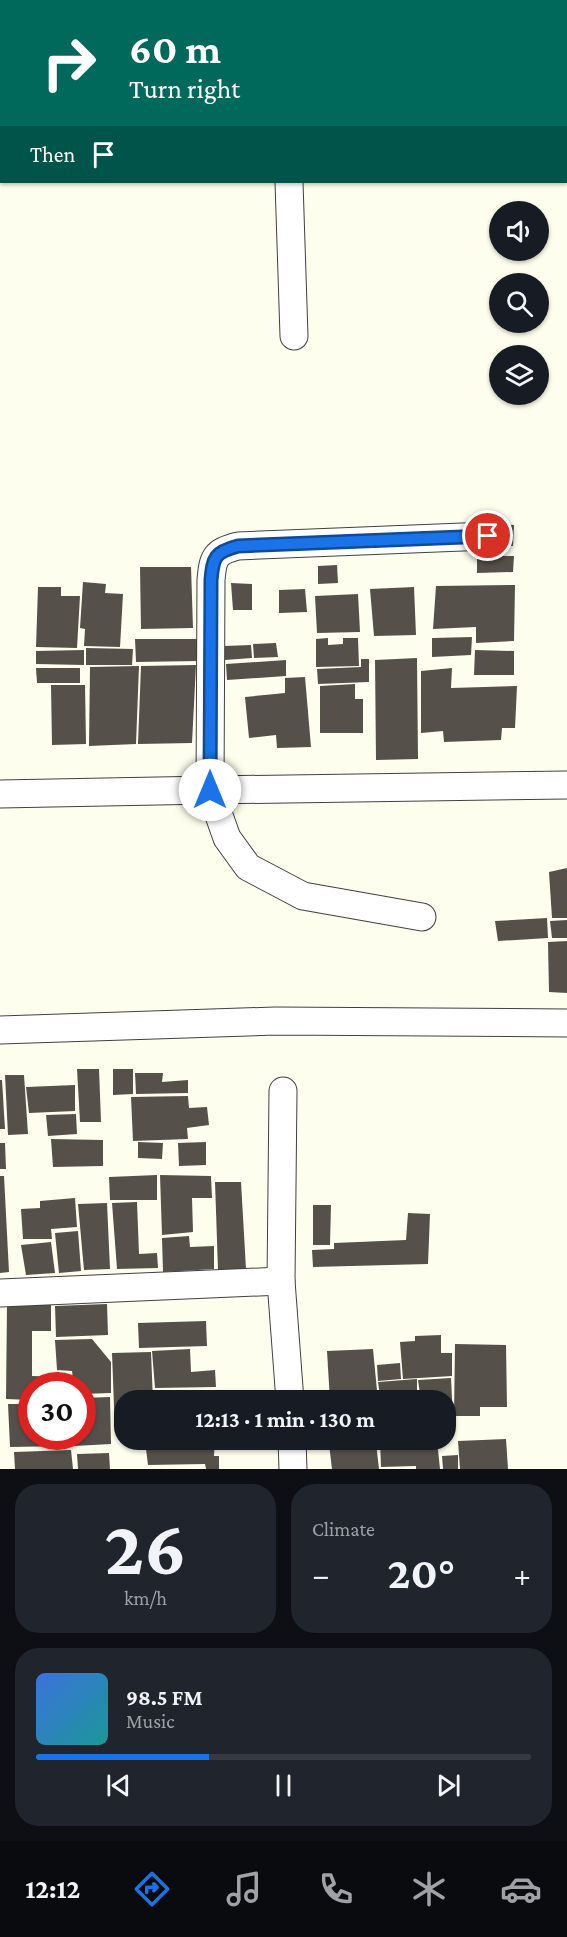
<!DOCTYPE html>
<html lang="en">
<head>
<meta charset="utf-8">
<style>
  body { margin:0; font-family:"Crimson Pro",serif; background:#20242c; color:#f1f3f6; height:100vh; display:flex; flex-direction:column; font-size:22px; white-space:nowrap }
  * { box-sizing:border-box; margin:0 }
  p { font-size:20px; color:#9ea1a6 }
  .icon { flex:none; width:33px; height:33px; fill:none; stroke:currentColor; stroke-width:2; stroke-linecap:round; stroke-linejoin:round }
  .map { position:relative; height:1469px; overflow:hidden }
  .drawer { display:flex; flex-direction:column; gap:15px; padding:15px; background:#0d0f14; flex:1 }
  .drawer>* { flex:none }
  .top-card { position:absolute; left:0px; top:0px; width:567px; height:183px; box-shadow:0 2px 4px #0004; background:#00695c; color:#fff; overflow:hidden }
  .fabs { position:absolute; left:489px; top:201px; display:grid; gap:12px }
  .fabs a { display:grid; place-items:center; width:60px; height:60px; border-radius:50%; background:#171b24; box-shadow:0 2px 4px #0004; font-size:30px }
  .speed { position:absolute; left:18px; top:1372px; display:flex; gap:12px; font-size:30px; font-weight:700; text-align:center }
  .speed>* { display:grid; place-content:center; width:78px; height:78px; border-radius:50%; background:#171b24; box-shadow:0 2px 4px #0004; line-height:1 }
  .speed .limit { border:9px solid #d22; background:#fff; color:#111 }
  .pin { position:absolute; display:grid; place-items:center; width:51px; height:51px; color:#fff; margin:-26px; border:3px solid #fff; border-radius:50%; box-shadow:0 2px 6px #0007 }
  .me { position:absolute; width:66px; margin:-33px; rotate:0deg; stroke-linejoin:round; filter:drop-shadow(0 0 4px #0008) }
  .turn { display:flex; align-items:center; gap:21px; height:126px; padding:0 30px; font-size:27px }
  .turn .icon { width:78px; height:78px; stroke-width:2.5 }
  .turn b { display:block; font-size:42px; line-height:51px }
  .then { display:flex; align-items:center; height:57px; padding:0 30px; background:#0003; gap:12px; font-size:22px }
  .big { font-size:45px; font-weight:700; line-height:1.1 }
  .drawer .widget { flex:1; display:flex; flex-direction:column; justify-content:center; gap:9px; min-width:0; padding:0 21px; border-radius:24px; background:#20242c }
  .drawer .dial { align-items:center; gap:0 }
  .dial b { font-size:78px; line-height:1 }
  .song { display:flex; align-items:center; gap:18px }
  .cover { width:72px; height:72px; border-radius:9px; background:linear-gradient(135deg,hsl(220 70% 55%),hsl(180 70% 35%)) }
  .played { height:6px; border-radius:3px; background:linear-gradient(90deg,#1a73e8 35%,#363941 35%) }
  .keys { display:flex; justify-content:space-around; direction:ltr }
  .heat { display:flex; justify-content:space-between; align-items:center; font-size:33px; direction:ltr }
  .drawer .tiles { flex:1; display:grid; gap:15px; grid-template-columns:1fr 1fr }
  .widget:last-child { grid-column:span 2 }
  .trip { position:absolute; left:114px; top:1390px; width:342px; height:60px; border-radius:24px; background:#171b24; box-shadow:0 2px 4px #0004; font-weight:700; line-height:60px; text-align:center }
  .menu { display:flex; height:96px; justify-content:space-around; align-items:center; background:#090b0e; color:#9ea1a6 }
  .menu .icon { width:42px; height:42px }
  .menu .active { color:#1a73e8 }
  .menu b { font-size:27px; color:#f1f3f6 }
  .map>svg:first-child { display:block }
  .building { fill:#55514a }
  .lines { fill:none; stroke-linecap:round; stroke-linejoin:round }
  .minor-casing { stroke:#404040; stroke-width:29 }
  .minor { stroke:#fff; stroke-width:27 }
  .route-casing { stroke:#114b97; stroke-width:15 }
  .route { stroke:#1a73e8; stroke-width:10 }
</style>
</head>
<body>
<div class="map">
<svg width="567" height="1469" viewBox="0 0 567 1469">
  <rect width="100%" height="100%" fill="#fefeee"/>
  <g class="building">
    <path d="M 472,524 L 514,525 L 513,546 L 472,547 Z"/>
    <path d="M 477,556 L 514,556 L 513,572 L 477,573 Z"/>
    <path d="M 337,565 L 338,583 L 318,584 L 318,566 Z"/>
    <path d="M 140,567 L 191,567 L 193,628 L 141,629 Z"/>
    <path d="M 83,582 L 106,584 L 105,593 L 123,594 L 120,647 L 84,646 L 85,629 L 80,628 Z"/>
    <path d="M 231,583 L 252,584 L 252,610 L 233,610 Z"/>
    <path d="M 515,585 L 514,641 L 476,643 L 476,627 L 433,629 L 436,586 Z"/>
    <path d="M 38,587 L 61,587 L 61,596 L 80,596 L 77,648 L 36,647 Z"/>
    <path d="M 414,587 L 416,635 L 374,636 L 370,589 Z"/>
    <path d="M 305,589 L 307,612 L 279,613 L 279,590 Z"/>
    <path d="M 358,594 L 360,632 L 317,633 L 315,596 Z"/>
    <path d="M 472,637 L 471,655 L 432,657 L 432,638 Z"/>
    <path d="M 328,638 L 328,645 L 343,644 L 343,638 L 358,638 L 359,666 L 316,667 L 316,639 Z"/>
    <path d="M 135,639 L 197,639 L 198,661 L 136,662 Z"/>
    <path d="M 276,643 L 278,657 L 254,658 L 253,644 Z"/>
    <path d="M 251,645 L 252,658 L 225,660 L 224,646 Z"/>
    <path d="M 86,648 L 133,649 L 132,665 L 86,665 Z"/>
    <path d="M 84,650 L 84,665 L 36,664 L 36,651 Z"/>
    <path d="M 475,650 L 514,651 L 514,675 L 474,675 Z"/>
    <path d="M 417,658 L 418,759 L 376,760 L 375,660 Z"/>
    <path d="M 361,659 L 369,659 L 369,682 L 318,684 L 317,669 L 361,667 Z"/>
    <path d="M 286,660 L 286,676 L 227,680 L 226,664 Z"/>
    <path d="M 196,665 L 192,743 L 138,744 L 141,666 Z"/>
    <path d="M 139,666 L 136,744 L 89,746 L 90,667 Z"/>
    <path d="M 36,668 L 80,668 L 80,683 L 37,683 Z"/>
    <path d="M 452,668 L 451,688 L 517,686 L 515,728 L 502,728 L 501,740 L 444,742 L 443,731 L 421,733 L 421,671 Z"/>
    <path d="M 305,677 L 311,747 L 277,748 L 276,735 L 249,738 L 245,697 L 285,693 L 285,678 Z"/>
    <path d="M 355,684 L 355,699 L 363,699 L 363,733 L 320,733 L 320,686 Z"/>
    <path d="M 51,685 L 85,685 L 86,744 L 52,745 Z"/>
    <path d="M 567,868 L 567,918 L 552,918 L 549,872 Z"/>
    <path d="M 547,918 L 548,938 L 498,941 L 495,921 Z"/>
    <path d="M 567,920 L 567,938 L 552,938 L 550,921 Z"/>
    <path d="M 567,941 L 567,993 L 549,992 L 548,942 Z"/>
    <path d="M 77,1069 L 99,1069 L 101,1122 L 80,1122 Z"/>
    <path d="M 113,1069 L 133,1069 L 133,1094 L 113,1095 Z"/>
    <path d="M 135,1073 L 163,1073 L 162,1082 L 188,1080 L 188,1093 L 136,1094 Z"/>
    <path d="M 5,1075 L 24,1075 L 28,1134 L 8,1135 Z"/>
    <path d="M 0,1080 L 2,1080 L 5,1129 L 0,1129 Z"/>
    <path d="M 75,1085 L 75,1111 L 29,1113 L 26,1087 Z"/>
    <path d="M 188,1096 L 189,1108 L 207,1107 L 209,1125 L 187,1128 L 188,1139 L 133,1141 L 131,1097 Z"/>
    <path d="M 76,1114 L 77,1134 L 48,1136 L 46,1115 Z"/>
    <path d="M 51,1139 L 103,1140 L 103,1166 L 53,1167 Z"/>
    <path d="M 138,1142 L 163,1143 L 162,1159 L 138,1158 Z"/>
    <path d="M 206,1142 L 206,1165 L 179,1166 L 178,1143 Z"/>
    <path d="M 0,1143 L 5,1143 L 6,1169 L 0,1169 Z"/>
    <path d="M 157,1175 L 157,1200 L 110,1200 L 109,1177 Z"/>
    <path d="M 160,1175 L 211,1176 L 212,1198 L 192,1198 L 193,1232 L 162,1235 Z"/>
    <path d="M 0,1176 L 4,1176 L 9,1272 L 0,1273 Z"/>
    <path d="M 215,1182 L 241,1182 L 246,1269 L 218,1270 Z"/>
    <path d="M 75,1198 L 77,1227 L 51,1229 L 52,1239 L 23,1239 L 21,1209 L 40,1208 L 40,1201 Z"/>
    <path d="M 137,1202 L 139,1254 L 157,1253 L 158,1268 L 117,1269 L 112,1203 Z"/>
    <path d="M 107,1203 L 110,1269 L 84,1270 L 78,1204 Z"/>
    <path d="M 313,1205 L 331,1205 L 330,1245 L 313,1245 Z"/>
    <path d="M 408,1213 L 430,1214 L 428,1264 L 313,1267 L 312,1250 L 334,1249 L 334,1243 L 406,1240 Z"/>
    <path d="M 78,1231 L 81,1271 L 59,1273 L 55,1233 Z"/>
    <path d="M 189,1236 L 190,1247 L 214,1246 L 214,1269 L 163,1272 L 162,1238 Z"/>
    <path d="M 51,1242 L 55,1273 L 26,1275 L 21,1245 Z"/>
    <path d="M 7,1304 L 51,1304 L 51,1331 L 32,1331 L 32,1376 L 69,1377 L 70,1386 L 32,1386 L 32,1400 L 6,1399 Z"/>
    <path d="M 107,1304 L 108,1335 L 56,1337 L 55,1306 Z"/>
    <path d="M 206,1321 L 207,1346 L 139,1348 L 138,1323 Z"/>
    <path d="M 441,1335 L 441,1353 L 452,1353 L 452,1376 L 403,1379 L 400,1342 L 415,1341 L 415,1336 Z"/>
    <path d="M 92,1339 L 111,1362 L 111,1393 L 82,1394 L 82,1386 L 74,1386 L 72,1371 L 57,1370 L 55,1340 Z"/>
    <path d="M 455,1344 L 506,1345 L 507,1407 L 480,1407 L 480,1416 L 454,1416 Z"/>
    <path d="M 190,1349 L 191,1372 L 215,1370 L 216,1387 L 155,1388 L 152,1351 Z"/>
    <path d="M 373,1349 L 378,1401 L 330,1401 L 327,1351 Z"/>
    <path d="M 151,1352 L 153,1401 L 124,1401 L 124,1432 L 115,1433 L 112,1353 Z"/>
    <path d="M 400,1363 L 401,1379 L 378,1381 L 377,1365 Z"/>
    <path d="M 451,1378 L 453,1419 L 446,1419 L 446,1401 L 382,1401 L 382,1397 L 420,1394 L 418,1380 Z"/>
    <path d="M 417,1379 L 417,1393 L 380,1396 L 378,1382 Z"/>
    <rect x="199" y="1393" width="19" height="8"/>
    <path d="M 110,1397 L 111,1444 L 74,1446 L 74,1437 L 82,1437 L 82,1398 Z"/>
    <path d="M 8,1404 L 32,1404 L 32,1437 L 71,1437 L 71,1446 L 10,1447 Z"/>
    <path d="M 506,1439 L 508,1469 L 460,1469 L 458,1441 Z"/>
    <path d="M 215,1440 L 214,1456 L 219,1456 L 219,1469 L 206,1469 L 205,1464 L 148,1465 L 145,1441 Z"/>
    <path d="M 380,1440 L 437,1440 L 440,1469 L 416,1469 L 416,1466 L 381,1467 Z"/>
    <path d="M 376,1443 L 379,1469 L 332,1469 L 329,1444 Z"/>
    <path d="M 71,1450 L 73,1469 L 15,1469 L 14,1452 Z"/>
    <path d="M 109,1453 L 110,1469 L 78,1469 L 77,1454 Z"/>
    <path d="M 458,1455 L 458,1469 L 443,1469 L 442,1456 Z"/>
  </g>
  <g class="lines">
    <defs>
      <g id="minor">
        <path d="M 283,0 L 283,2"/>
        <path d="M 109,2 L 111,0"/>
        <path d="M 0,41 L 2,41"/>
        <path d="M 289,182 L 294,336"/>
        <path d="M 488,536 L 238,546 C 215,552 213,557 211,580 L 210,790 L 567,785"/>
        <path d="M 0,794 L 210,790 L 227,838 L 248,867 L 303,896 L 422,917"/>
        <path d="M 0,1030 L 275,1021 L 567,1023"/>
        <path d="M 283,1091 L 281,1281 L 290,1401"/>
        <path d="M 0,1293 L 281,1281"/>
        <path d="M 292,1440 L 293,1469"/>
      </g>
    </defs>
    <use href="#minor" class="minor-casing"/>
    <use href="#minor" class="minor"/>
  </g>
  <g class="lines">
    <defs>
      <path id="route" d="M 210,790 L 211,580 C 213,557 215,552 238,546 L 488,536"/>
    </defs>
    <use href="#route" class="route-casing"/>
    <use href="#route" class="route"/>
  </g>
</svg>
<div class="fabs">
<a><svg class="icon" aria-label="sound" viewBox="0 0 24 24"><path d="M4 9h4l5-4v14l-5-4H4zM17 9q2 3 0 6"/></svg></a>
<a><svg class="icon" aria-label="search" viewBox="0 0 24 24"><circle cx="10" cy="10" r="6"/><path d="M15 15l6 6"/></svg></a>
<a><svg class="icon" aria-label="layers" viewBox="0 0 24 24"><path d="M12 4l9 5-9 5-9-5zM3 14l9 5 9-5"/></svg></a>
</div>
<div class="speed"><div class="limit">30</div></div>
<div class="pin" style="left:488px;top:536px;background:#d93025"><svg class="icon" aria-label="arrive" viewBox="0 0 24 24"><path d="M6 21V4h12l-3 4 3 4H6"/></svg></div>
<svg class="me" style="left:210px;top:790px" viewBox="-20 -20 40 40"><circle r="19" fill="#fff"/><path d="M0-13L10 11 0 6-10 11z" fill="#1a73e8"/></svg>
<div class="trip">12:13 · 1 min · 130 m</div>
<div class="top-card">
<div class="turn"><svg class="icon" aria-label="right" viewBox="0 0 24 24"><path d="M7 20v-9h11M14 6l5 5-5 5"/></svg><div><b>60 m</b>Turn right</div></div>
<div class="then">Then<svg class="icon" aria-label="arrive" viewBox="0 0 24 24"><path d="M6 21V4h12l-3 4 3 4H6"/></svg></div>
</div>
</div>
<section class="drawer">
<div class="tiles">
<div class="widget dial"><b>26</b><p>km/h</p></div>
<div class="widget"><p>Climate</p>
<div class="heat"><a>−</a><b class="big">20°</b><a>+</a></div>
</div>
<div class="widget">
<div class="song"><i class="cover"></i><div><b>98.5 FM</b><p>Music</p></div></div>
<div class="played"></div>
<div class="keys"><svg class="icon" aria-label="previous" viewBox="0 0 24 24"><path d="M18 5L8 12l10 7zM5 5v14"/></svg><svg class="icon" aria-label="pause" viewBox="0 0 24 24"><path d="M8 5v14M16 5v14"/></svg><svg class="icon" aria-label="next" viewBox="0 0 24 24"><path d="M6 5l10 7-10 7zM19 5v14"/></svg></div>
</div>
</div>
</section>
<nav class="menu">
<b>12:12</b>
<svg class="icon active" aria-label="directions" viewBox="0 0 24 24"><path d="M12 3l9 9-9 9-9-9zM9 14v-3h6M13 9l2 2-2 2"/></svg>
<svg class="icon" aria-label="music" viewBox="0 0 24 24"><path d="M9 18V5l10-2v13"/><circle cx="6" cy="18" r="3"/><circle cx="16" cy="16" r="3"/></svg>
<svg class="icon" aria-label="phone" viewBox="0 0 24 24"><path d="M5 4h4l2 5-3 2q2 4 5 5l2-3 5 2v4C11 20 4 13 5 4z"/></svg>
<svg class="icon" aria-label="climate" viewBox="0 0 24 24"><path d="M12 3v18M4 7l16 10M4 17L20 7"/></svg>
<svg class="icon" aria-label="car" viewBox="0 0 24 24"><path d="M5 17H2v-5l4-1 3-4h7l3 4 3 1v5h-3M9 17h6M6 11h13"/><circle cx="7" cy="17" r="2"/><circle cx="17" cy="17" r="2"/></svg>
</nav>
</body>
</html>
